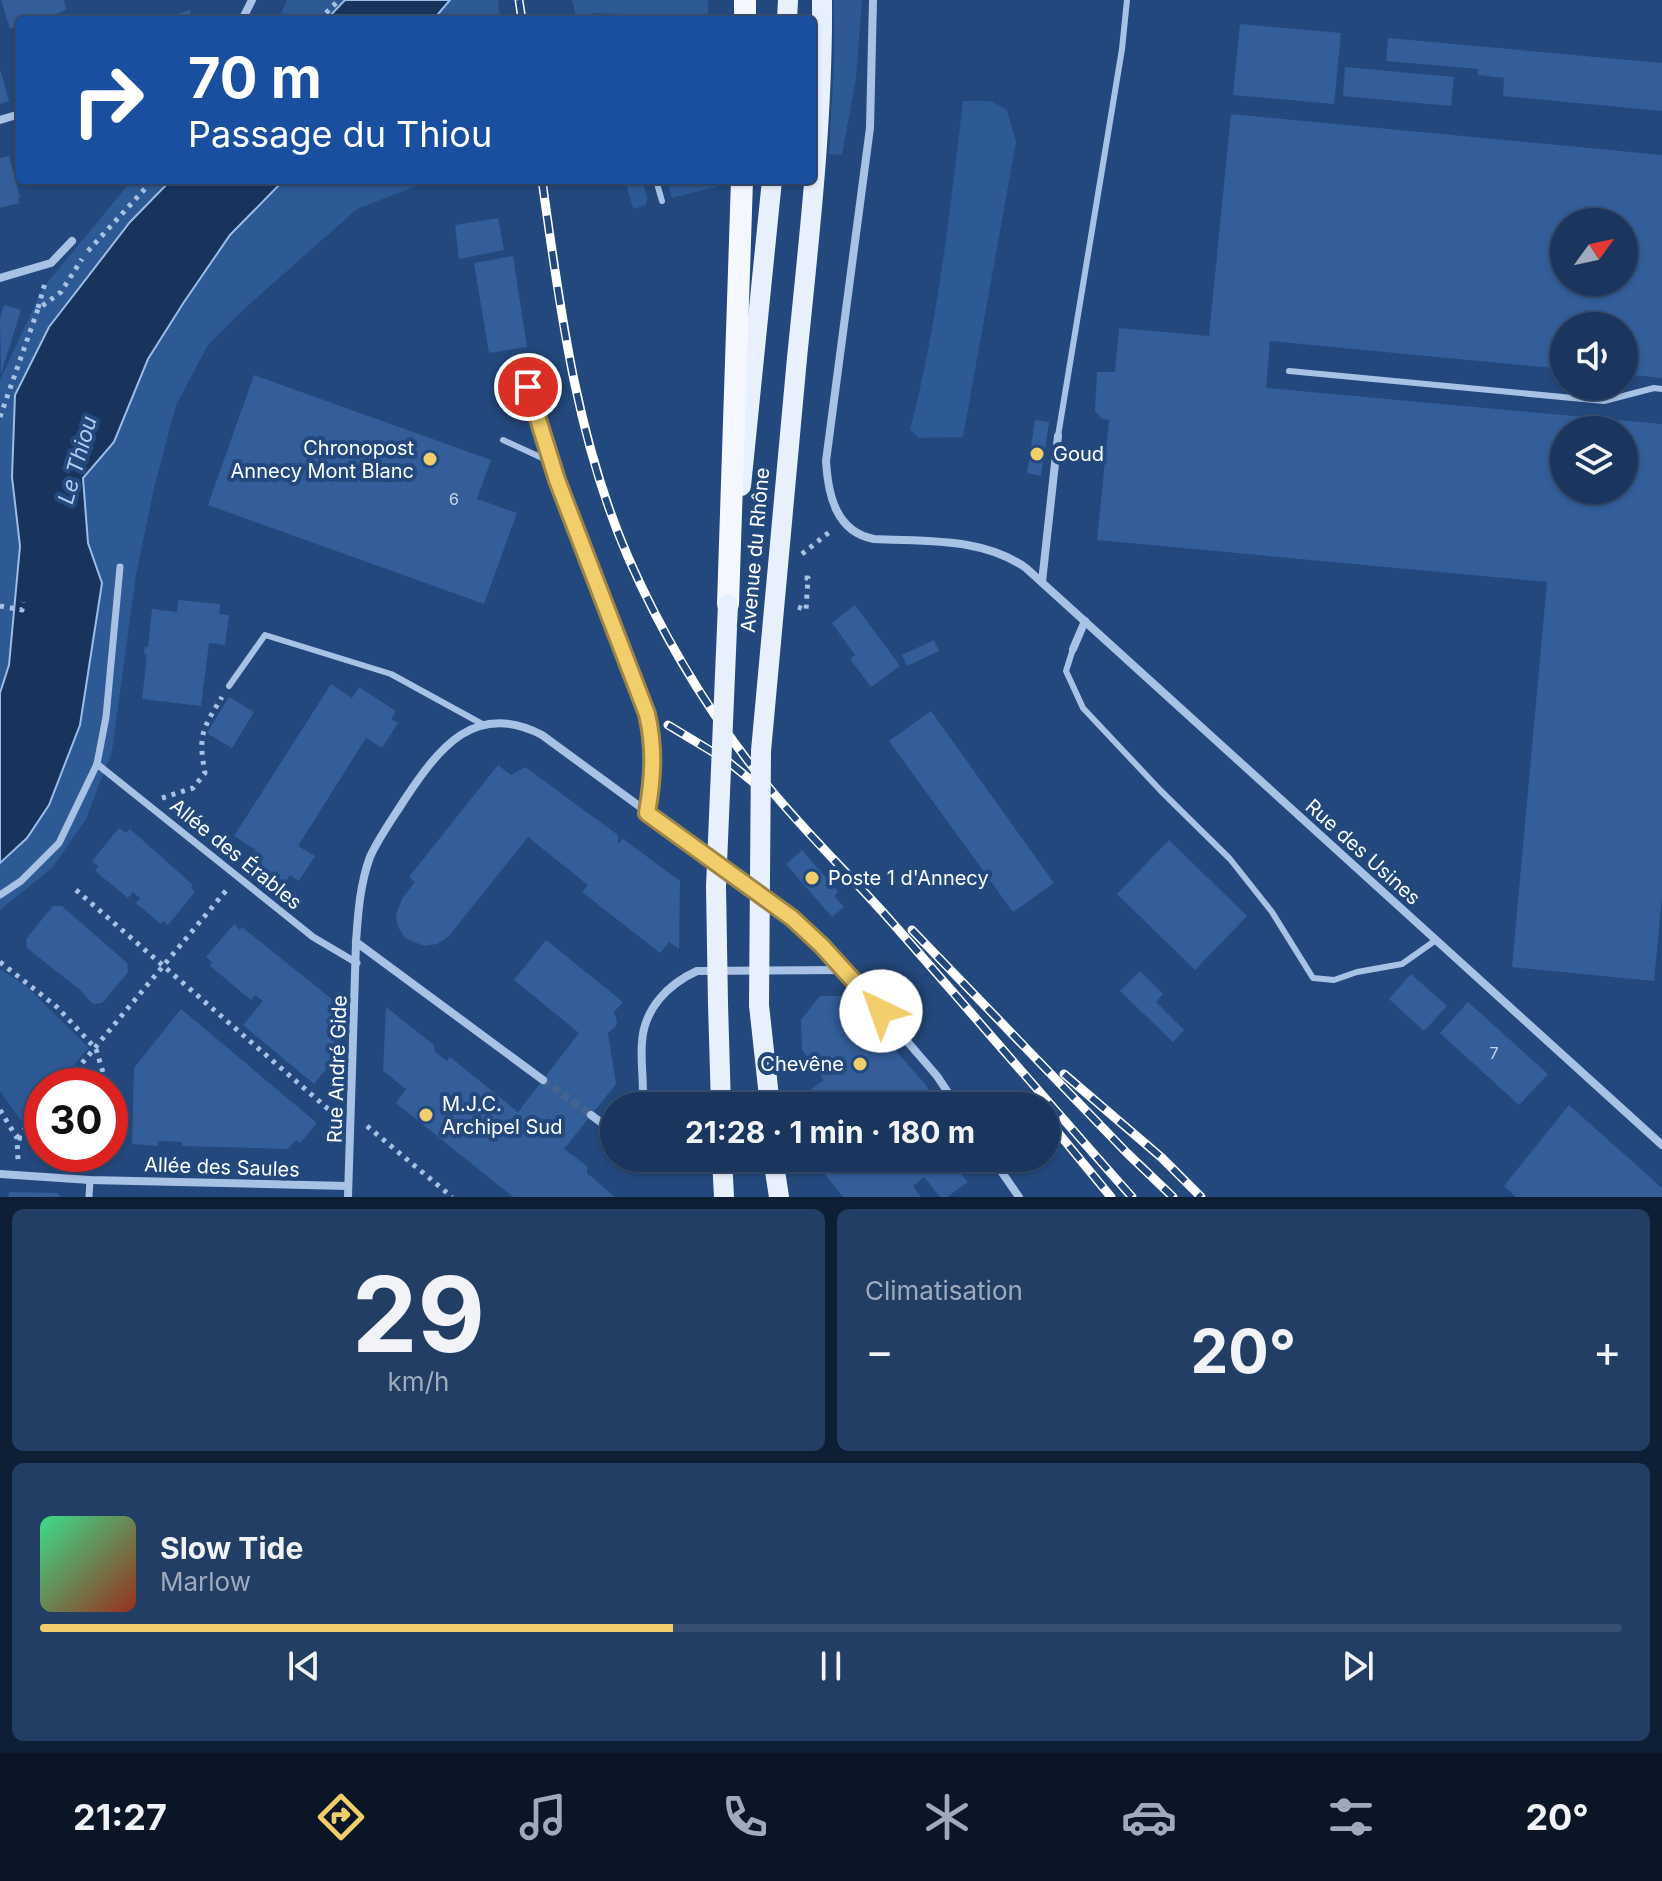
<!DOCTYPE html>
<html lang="fr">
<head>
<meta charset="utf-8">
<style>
  body { margin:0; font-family:Inter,sans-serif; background:#233e64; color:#f1f3f6; height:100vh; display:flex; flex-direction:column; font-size:30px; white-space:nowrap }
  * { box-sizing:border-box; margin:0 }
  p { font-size:26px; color:#9fabbc }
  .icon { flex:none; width:44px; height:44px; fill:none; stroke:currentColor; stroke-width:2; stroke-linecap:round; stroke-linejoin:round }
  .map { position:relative; height:1197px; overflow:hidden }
  .sheet { display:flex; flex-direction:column; gap:12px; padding:12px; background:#0e1e34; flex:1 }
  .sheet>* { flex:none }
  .guide { position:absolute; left:16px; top:16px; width:800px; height:168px; border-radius:8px; box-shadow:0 2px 6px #0004,0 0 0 2px #385073; background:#1a4fa0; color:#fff; overflow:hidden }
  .needle { width:52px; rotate:57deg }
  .fabs { position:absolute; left:1550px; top:208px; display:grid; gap:16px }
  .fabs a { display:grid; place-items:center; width:88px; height:88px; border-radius:50%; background:#1a365e; box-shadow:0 2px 6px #0004,0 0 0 2px #385073; font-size:40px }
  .speed { position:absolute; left:24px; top:1068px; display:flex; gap:16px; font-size:40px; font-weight:700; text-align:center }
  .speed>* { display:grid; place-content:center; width:104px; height:104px; border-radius:50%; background:#1a365e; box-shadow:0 2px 6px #0004,0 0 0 2px #385073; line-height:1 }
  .speed .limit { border:12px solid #d22; background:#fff; color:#111 }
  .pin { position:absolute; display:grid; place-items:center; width:68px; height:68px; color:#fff; margin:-34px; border:4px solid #fff; border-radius:50%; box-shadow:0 2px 8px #0007 }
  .me { position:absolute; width:88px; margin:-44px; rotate:318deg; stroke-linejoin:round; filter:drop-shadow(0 0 6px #0008) }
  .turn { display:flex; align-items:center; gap:28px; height:168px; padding:0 40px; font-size:36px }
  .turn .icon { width:104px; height:104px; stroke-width:2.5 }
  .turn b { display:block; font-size:56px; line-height:68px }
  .big { font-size:60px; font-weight:700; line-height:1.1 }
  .sheet .card { flex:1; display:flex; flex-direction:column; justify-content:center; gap:12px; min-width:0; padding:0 28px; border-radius:12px; background:#233e64 }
  .sheet .dial { align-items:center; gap:0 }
  .dial b { font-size:104px; line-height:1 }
  .song { display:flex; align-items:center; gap:24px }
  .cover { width:96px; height:96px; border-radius:12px; background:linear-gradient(135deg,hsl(150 70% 55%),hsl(10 70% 35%)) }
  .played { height:8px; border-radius:4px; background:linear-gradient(90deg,#f1ce6b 40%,#385073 40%) }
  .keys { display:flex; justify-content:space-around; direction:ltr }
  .heat { display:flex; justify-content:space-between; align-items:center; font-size:44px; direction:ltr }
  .sheet .tiles { flex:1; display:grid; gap:12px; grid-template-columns:1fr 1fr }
  .card:last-child { grid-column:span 2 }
  .trip { position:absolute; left:600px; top:1092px; width:460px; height:80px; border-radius:40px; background:#1a365e; box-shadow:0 2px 6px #0004,0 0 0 2px #385073; font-weight:700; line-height:80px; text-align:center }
  .dock { display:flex; height:128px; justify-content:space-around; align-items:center; background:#0a1626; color:#9fabbc }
  .dock .icon { width:56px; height:56px }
  .dock .on { color:#f1ce6b }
  .dock b { font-size:36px; color:#f1f3f6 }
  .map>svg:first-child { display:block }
  .green { fill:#2d5995 }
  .water { fill:#18345d; stroke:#9cbde7; stroke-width:2 }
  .building { fill:#335e9a; fill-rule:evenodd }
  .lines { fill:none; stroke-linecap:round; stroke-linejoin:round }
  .minor-tunnel { stroke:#446390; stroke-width:8; stroke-dasharray:8 4; stroke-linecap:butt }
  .path { stroke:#a8c2e6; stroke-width:5; stroke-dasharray:4 6; stroke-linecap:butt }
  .service { stroke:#a8c2e6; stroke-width:6 }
  .pedestrian { stroke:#a8c2e6; stroke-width:7 }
  .minor { stroke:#a8c2e6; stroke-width:8 }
  .primary { stroke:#e9f0fd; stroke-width:20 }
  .trunk { stroke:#f4f8fe; stroke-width:22 }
  .rail-casing { stroke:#fff; stroke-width:9 }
  .rail { stroke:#23487d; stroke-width:6; stroke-dasharray:18; stroke-linecap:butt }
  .primary-bridge { stroke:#e9f0fd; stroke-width:20 }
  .route-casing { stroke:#9d8646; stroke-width:20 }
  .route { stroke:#f1ce6b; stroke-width:14 }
  .poi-dot { fill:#f1ce6b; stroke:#23487d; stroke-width:3 }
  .labels { text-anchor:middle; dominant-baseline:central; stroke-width:8; stroke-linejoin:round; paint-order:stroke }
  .number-label { font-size:16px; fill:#ccd7e6 }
  .poi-label { font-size:20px; fill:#fff; stroke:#23487d; text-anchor:start }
  .street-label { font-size:20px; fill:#fff; stroke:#23487d }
  .water-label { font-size:22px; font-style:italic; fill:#b3ccee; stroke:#23487d }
</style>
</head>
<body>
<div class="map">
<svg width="1662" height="1197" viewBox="0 0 1662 1197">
  <rect width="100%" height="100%" fill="#23487d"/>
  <g class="green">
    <path d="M 287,0 L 345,0 L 326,20 L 278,20 Z"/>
    <path d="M 450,0 L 498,0 L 500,20 L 434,20 Z"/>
    <path d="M 572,0 L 708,0 L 708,17 L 723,18 L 723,20 L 708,20 L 707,17 L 593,13 L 594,20 L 577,20 Z"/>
    <path d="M 834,0 L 862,0 L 856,78 L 842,155 L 829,154 L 834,62 Z"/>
    <path d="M 963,101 L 991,101 L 1007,110 L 1016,142 L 963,437 L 919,438 L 910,430 C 938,322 950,211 963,101 Z"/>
    <path d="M 132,180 L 171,180 L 130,222 L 49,327 L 12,477 L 20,546 L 9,665 L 0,693 L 0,380 L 43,288 Z"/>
    <path d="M 284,180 L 431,180 L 357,209 L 243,310 L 208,345 L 176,405 L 154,488 L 136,575 L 112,751 L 86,819 L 52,868 L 0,910 L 0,862 L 67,756 L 80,725 L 102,583 L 88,543 L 83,478 L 114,442 L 148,359 L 184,302 L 230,235 Z"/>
    <path d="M 625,180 L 642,180 L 647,197 L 646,205 L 633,209 Z"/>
    <path d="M 669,180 L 720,180 L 719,186 L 672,198 L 668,184 Z"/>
    <path d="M 0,969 L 26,986 L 89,1048 L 54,1086 L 42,1086 L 42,1100 L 22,1122 L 0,1091 Z"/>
  </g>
  <g class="water">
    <path d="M 345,0 L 450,0 L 433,20 L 326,20 Z"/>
    <path d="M 171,180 L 284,180 L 230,235 L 184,302 L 148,359 L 114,442 L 83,478 L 88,543 L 102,583 L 80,725 L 49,805 L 27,838 L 0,863 L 0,693 L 9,665 L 20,546 L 12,477 L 15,395 L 49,327 L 130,222 Z"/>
  </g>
  <g class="building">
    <path d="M 1,0 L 64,0 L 66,10 L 41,20 L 20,20 L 20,26 L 10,29 Z"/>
    <path d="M 190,10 L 191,16 L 202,14 L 204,20 L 158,20 Z"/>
    <path d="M 1240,24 L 1341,33 L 1334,104 L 1233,95 Z"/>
    <path d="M 1388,38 L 1662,63 L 1662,111 L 1503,96 L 1504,78 L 1478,75 L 1478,69 L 1386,61 Z"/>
    <path d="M 1345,67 L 1454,77 L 1451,106 L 1343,96 Z"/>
    <path d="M 0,69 L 9,101 L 0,104 Z"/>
    <path d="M 1231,114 L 1662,155 L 1662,378 L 1624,374 L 1624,326 L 1564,326 L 1564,369 L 1270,341 L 1266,388 L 1662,424 L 1662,896 L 1654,981 L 1512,967 L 1547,582 L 1097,540 L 1109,420 L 1102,419 L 1095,411 L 1097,372 L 1115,372 L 1119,328 L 1209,336 ZM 1564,222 L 1624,222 L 1624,282 L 1564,282 ZM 1564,430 L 1624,430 L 1624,490 L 1564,490 Z"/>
    <path d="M 9,156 L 20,197 L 18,198 L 19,203 L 0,208 L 0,158 Z"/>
    <path d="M 498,218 L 504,250 L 459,259 L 455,225 Z"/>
    <path d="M 513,256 L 527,347 L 489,353 L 474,263 Z"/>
    <path d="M 4,305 L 21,310 L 1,374 L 0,318 Z"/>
    <path d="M 254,375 L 491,460 L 477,499 L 517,513 L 484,604 L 208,505 Z"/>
    <path d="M 1035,420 L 1049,422 L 1041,476 L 1027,473 Z"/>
    <path d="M 178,600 L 220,604 L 219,614 L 229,615 L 225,645 L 209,643 L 201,706 L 142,699 L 147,654 L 144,654 L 145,647 L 148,647 L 152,609 L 177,612 Z"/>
    <path d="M 855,605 L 900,666 L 871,687 L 850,659 L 855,655 L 832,623 Z"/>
    <path d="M 934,640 L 939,651 L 907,666 L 902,655 Z"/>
    <path d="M 331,684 L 352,698 L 359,687 L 396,711 L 391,719 L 398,723 L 382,748 L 366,738 L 298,846 L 315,856 L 299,881 L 290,875 L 285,883 L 249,860 L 256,850 L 234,836 Z"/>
    <path d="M 229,697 L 254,712 L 232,748 L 207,733 Z"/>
    <path d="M 931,711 L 1054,883 L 1013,912 L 889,741 Z"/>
    <path d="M 498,765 L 511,775 L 525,767 L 618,835 L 618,844 L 623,839 L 680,881 L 679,949 L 669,942 L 660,953 L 582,892 L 588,885 L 528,837 L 448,937 L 437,944 L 424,946 L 405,938 L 398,927 L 396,914 L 403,897 L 415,882 L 409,877 Z"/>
    <path d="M 119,828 L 126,833 L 130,829 L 193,885 L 191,888 L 195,892 L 168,925 L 163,921 L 161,924 L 136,903 L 140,898 L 133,892 L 128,898 L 95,871 L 98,866 L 92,861 Z"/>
    <path d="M 1169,840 L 1247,916 L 1195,970 L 1117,894 Z"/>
    <path d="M 802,850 L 838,892 L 834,896 L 844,907 L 832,917 L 786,864 Z"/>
    <path d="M 53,906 L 62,906 L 127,963 L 128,972 L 102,1003 L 93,1004 L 80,990 L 27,948 L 26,939 Z"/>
    <path d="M 234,924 L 240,930 L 242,927 L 339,1005 L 337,1067 L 328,1067 L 314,1084 L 243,1025 L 263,1001 L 255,995 L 251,1000 L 210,966 L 212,962 L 206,957 Z"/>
    <path d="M 546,940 L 623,1002 L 614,1012 L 617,1022 L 615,1027 L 608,1033 L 616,1084 L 564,1149 L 587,1166 L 587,1173 L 615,1197 L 513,1197 L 396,1103 L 406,1089 L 383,1071 L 386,1007 L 434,1045 L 435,1052 L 440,1056 L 447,1061 L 450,1057 L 518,1112 L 579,1033 L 514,980 Z"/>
    <path d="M 1140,971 L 1163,994 L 1156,1002 L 1184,1030 L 1173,1042 L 1120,991 Z"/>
    <path d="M 1411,974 L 1447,1006 L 1424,1031 L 1389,999 Z"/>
    <path d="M 820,996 L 848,996 L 925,1084 L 939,1106 L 803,1106 L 802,1096 L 824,1080 L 802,1050 L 801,1020 Z"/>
    <path d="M 1468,1002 L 1548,1074 L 1519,1105 L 1440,1033 Z"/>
    <path d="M 181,1009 L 317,1123 L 300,1143 L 296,1140 L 288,1149 L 182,1146 L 182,1142 L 158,1141 L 158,1146 L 132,1144 L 134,1068 Z"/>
    <path d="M 1569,1105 L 1662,1188 L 1662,1197 L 1516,1197 L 1504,1186 Z"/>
    <path d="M 812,1158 L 964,1158 L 962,1175 L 968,1182 L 947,1197 L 940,1197 L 924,1177 L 913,1186 L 921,1197 L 843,1197 Z"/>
    <path d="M 9,1192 L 57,1193 L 61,1197 L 8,1197 Z"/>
  </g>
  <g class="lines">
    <path class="minor-tunnel" d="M 543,1080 L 591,1115"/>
    <g class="path">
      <path d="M 319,20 L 339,0"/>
      <path d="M 88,251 L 153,180"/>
      <path d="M 38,308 L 45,283"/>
      <path d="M 0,417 L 38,309 L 61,292 L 82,259"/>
      <path d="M 802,554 L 832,530"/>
      <path d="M 0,606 L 22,610 L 23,602"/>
      <path d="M 798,607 L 806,610 L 808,578 L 800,578"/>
      <path d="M 162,798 L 193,788 L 205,773 C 198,735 202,730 222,697"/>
      <path d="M 76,890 L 335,1115"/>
      <path d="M 0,962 L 57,1007 L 96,1049 L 107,1086"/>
      <path d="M 63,1086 L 229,887"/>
      <path d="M 0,1110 L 17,1138 L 18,1160"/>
      <path d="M 367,1126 L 452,1197"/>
      <path d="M 17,1138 L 42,1110"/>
      <path d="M 18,1138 L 42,1140"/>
    </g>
    <g class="service">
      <path d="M 656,180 L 662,201"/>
      <path d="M 1289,371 L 1604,401 L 1654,388 L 1662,389"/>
      <path d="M 1058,436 L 1122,49 L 1127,0"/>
      <path d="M 503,440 L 551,462"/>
      <path d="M 1073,649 L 1066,671 L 1083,708 L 1161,791 L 1230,859 L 1272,912 L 1313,978 L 1334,980 L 1357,972 L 1402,964 L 1436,940"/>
      <path d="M 229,686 L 265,635 L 391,674 L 484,725"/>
    </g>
    <g class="pedestrian">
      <path d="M 97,764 L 313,937 L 357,963"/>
      <path d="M 0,895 L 21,881 L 59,843 L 97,764 L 106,717 L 120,567"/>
      <path d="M 89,1197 L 90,1180"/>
    </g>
    <g class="minor">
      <path d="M 873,0 L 870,128 L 826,461 C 828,495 836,532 874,539 C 926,542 982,537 1026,568 L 1662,1145"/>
      <path d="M 242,20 L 252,0"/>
      <path d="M 0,120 L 20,114"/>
      <path d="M 0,278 L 51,263 L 72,241"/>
      <path d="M 528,387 L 557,480 L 647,714 C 656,749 653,778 647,813"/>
      <path d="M 1042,582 L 1058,436"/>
      <path d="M 1073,649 L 1085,621"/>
      <path d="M 356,942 L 543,1080"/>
      <path d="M 642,1106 C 645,1084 640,1064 642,1042 C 644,1009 668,984 697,971 L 844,970"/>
      <path d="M 591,1115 L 614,1132"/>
      <path d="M 992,1158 L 1019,1197"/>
      <path d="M 0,1174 L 90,1180 L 348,1186"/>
      <path d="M 348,1197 L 356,942 C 358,913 360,884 370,857 C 379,837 393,818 405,799 C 439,748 475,700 542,735 L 792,918 L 862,989 L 937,1076 L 957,1106"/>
    </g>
    <g class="primary">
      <path d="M 787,20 L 788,0"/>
      <path d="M 797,358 C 809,239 823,120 822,0"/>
      <path d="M 741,486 L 772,180"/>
      <path d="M 718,1004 L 721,1106"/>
      <path d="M 759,1005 L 770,1106"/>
      <path d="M 722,1158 L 724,1197"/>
      <path d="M 773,1158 L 779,1197"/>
    </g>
    <g class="trunk">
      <path d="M 745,20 L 745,0"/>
      <path d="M 728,604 L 742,180"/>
    </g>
    <defs>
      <g id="rail">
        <path d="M 519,0 L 522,20"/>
        <path d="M 542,180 C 560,308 576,437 628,557 C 663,637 711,716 766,784 C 804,831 849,874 889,919 C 970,1011 1050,1105 1132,1197"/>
        <path d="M 668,725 L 726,760 L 763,790"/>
        <path d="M 912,930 L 1127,1153 L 1173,1197"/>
        <path d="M 1064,1074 L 1162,1158 L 1201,1197"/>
        <path d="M 1046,1118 L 1111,1197"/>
      </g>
    </defs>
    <use href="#rail" class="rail-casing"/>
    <use href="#rail" class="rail"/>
    <g class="primary-bridge">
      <path d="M 718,1004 L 716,887 L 728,604"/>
      <path d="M 759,1005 L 761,751 L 797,358"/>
    </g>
  </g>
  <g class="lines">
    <defs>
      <path id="route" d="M 528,387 L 557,480 L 647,714 C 655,749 653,778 647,813 L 792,918 L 822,946 L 881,1011"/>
    </defs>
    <use href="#route" class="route-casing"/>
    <use href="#route" class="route"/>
  </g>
  <g class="poi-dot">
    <circle cx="1037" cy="454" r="8"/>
    <circle cx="430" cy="459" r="8"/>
    <circle cx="812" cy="878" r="8"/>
    <circle cx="860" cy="1064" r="8"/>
    <circle cx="426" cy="1115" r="8"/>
  </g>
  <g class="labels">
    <g class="number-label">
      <text x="454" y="499">6</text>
      <text x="1494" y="1053">7</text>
    </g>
    <g class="poi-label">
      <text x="414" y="448" text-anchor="end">Chronopost<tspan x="414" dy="23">Annecy Mont Blanc</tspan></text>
      <text x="1053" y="454">Goud</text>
      <text x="828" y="878">Poste 1 d'Annecy</text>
      <text x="844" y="1064" text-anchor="end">Chevêne</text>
      <text x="442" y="1104">M.J.C.<tspan x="442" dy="23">Archipel Sud</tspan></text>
    </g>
    <g class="street-label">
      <text transform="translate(755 550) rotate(-85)">Avenue du Rhône</text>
      <text transform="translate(1363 852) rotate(42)">Rue des Usines</text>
      <text transform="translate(236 854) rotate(39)">Allée des Érables</text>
      <text transform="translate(337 1069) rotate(-88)">Rue André Gide</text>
      <text transform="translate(222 1167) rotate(2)">Allée des Saules</text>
    </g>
    <g class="water-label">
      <text transform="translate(77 460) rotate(-74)">Le Thiou</text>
    </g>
  </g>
</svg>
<div class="fabs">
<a><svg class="needle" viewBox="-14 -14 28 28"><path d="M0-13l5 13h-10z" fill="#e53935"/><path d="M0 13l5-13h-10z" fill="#9fabbc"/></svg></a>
<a><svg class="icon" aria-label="sound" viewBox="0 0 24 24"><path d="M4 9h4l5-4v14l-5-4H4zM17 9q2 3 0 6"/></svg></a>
<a><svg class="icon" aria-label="layers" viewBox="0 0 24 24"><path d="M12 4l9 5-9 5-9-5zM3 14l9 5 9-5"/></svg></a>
</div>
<div class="speed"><div class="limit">30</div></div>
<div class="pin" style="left:528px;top:387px;background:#d93025"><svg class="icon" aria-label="arrive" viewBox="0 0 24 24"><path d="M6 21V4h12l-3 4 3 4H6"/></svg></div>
<svg class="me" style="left:881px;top:1011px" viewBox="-20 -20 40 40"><circle r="19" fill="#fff"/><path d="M0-13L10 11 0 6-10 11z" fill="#f1ce6b"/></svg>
<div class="trip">21:28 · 1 min · 180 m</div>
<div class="guide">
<div class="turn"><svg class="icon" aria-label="right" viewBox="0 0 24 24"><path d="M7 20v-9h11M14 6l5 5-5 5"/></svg><div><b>70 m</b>Passage du Thiou</div></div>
</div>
</div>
<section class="sheet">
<div class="tiles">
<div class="card dial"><b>29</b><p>km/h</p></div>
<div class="card"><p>Climatisation</p>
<div class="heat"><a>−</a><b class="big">20°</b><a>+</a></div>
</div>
<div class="card">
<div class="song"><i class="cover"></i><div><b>Slow Tide</b><p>Marlow</p></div></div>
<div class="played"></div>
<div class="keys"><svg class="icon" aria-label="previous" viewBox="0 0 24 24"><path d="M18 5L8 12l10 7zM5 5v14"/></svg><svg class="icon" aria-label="pause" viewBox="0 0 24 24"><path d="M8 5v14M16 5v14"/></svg><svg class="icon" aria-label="next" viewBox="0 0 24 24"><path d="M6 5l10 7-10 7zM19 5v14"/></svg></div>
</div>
</div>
</section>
<nav class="dock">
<b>21:27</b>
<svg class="icon on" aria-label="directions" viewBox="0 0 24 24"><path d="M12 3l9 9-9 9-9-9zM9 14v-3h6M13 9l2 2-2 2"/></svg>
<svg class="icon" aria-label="music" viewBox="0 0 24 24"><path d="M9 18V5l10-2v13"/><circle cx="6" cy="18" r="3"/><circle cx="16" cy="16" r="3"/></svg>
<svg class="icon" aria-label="phone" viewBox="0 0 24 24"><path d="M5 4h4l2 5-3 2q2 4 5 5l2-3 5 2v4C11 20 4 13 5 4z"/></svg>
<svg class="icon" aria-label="climate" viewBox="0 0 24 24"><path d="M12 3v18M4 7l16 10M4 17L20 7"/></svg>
<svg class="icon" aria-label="car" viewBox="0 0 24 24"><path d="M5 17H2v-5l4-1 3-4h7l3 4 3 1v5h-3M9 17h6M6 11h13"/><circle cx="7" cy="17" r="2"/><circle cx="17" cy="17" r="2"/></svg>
<svg class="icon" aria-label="filters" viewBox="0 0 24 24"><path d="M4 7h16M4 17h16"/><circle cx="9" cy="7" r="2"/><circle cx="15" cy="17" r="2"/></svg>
<b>20°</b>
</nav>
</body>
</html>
